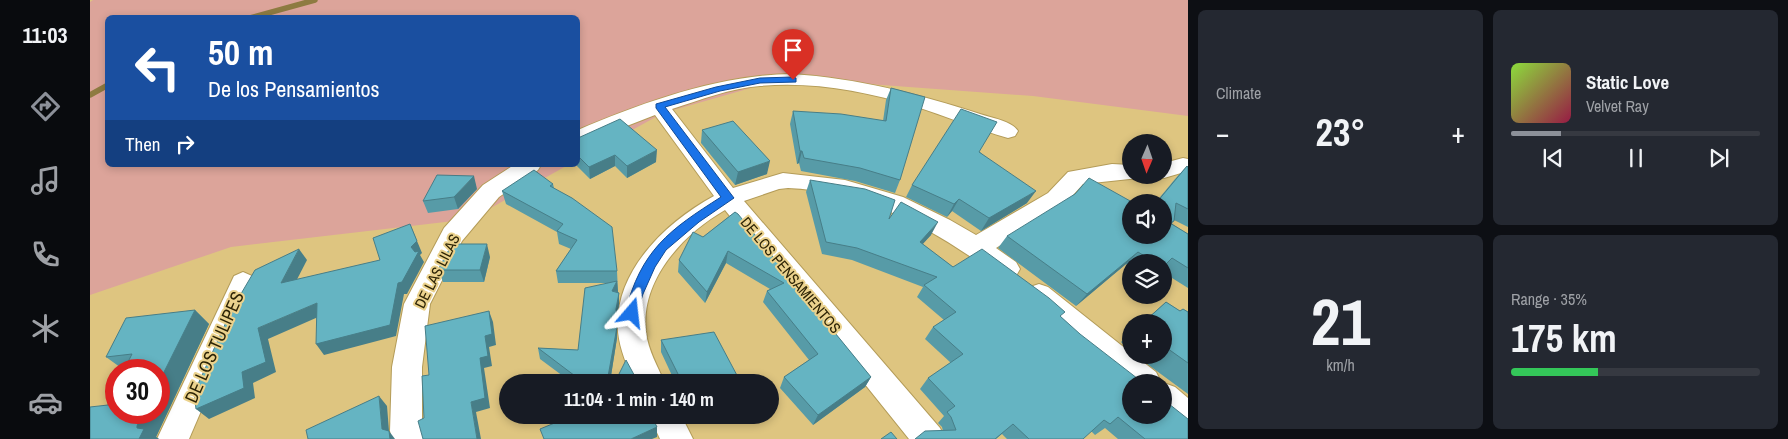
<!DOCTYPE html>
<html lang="en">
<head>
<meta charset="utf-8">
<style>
  body { margin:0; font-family:"Archivo Narrow",sans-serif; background:#242831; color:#f1f3f6; height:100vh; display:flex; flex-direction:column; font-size:19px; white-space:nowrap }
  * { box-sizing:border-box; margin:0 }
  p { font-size:16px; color:#9ea1a6 }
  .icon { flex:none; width:28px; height:28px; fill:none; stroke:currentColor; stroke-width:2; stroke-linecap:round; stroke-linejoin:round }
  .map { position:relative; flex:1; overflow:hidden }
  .side { display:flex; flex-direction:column; gap:10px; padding:10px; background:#0d0f14; width:600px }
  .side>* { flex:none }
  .hud { position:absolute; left:15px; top:15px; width:475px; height:152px; border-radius:8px; box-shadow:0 2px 8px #0003; background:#1a4fa0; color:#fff; overflow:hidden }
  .needle { width:32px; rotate:182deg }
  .fabs { position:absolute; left:1032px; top:134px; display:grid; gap:10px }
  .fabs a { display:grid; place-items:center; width:50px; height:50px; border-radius:50%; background:#171b24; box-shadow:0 2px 8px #0003; font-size:25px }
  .speed { position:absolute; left:15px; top:359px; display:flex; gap:10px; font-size:25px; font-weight:700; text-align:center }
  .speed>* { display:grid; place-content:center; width:65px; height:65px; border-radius:50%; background:#171b24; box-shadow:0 2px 8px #0003; line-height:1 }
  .speed .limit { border:8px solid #d22; background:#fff; color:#111 }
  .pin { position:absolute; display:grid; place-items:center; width:42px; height:42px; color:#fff; margin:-51px -21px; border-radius:50% 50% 50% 0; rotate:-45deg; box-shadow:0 0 5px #0007 }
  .pin .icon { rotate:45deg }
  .me { position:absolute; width:55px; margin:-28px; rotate:17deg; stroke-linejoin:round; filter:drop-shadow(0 0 4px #0008) }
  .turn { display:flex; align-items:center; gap:18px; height:105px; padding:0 20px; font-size:22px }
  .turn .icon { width:65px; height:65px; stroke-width:2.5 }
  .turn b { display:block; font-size:35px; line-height:42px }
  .then { display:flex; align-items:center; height:48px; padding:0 20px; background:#0003; gap:10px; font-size:19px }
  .big { font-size:38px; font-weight:700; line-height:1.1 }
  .side .card { flex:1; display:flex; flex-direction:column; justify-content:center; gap:8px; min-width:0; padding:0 18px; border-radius:8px; background:#242831 }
  .side .dial { align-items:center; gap:0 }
  .dial b { font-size:65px; line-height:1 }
  .song { display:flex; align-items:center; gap:15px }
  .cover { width:60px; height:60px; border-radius:8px; background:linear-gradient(135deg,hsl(90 70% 55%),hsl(340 70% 35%)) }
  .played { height:5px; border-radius:2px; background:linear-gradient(90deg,#8c9099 20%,#363941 20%) }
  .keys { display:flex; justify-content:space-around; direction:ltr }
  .heat { display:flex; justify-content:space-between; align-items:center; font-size:28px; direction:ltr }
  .charge { height:8px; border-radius:4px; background:linear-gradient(90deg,#34c759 35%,#363941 0) }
  .side .tiles { flex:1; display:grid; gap:10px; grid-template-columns:repeat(2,1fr) }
  .trip { position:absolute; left:409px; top:374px; width:280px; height:50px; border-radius:25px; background:#171b24; box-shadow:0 2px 8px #0003; font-weight:700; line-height:50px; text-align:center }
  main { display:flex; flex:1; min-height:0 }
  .menu { display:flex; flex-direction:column; width:90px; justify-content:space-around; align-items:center; background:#090b0e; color:#9ea1a6 }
  .menu .icon { width:35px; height:35px }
  .menu .on { color:#8c9099 }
  .menu b { font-size:22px; color:#f1f3f6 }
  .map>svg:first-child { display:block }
  .green { fill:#dca49a }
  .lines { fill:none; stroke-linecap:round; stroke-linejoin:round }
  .stream { stroke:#8e7b41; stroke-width:5.5 }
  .minor-casing { stroke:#b49c58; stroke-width:2 }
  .minor { fill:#fff; fill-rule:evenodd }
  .wall { fill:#579ba7 }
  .shaded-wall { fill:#477e88 }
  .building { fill:#65b4c2; stroke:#477e88 }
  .route { fill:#1a73e8; stroke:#114b97 }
  .labels { text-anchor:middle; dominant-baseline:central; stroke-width:4; stroke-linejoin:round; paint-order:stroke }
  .street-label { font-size:15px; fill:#2d2406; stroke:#ebd28d }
  .near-street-label { font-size:18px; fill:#2d2406; stroke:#ebd28d }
</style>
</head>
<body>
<main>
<nav class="menu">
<b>11:03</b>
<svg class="icon on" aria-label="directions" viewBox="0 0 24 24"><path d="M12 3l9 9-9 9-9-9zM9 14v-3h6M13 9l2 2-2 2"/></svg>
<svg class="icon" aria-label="music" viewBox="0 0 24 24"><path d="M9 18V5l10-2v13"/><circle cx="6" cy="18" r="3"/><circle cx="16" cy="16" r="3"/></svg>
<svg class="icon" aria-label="phone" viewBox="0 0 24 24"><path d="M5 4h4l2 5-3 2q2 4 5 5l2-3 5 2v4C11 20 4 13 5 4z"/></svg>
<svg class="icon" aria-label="climate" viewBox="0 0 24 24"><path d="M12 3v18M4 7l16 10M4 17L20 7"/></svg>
<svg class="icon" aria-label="car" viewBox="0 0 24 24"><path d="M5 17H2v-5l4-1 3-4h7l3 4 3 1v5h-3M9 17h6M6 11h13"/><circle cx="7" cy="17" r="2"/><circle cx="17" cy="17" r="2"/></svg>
</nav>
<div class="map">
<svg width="1098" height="439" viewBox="0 0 1098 439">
  <rect width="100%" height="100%" fill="#dec580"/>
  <path class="green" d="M 3,0 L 1098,0 L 1098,116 L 943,96 L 696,78 L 573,113 L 488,160 L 488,18 L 18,18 L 18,165 L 478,165 L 381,219 L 141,247 L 0,295 L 0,2 Z"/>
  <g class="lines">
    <g class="stream">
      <path d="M 160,18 L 225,0"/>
      <path d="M 0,95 L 18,85"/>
    </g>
    <defs>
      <g id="minor">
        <path d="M 702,74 C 767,78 829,94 890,114 C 902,118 922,121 928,131 L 925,136 L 918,138 C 886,129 856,116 824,106 C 775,91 721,81 670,86 C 641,88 610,100 582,109 L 643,188 L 693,173 L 755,180 L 813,197 L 860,220 L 886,235 L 958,193 L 978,172 L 1022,164 L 1041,165 L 1041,175 L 1051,175 L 1049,178 L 993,184 L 974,205 L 906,248 L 926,262 L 930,269 L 926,276 L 917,279 L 908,276 C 845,230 778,191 698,188 L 689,189 L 654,201 L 850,428 L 855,439 L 819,439 L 635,210 C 593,234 550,280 556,332 C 558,351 568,366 574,382 L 544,382 C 537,366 530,350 528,332 C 523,272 576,222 624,196 L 565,115 L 488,145 L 488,130 C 554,102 629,75 702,74 Z"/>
        <path d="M 1093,158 L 1098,159 L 1098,171 L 1074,178 L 1066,175 L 1074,175 L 1074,163 Z"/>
        <path d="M 424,165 L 451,165 L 448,170 L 409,197 L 372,241 L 340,304 L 332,367 L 332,431 L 334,439 L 302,439 L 300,431 L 302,367 L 314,304 L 354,228 L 393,185 Z"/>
        <path d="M 153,272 L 162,276 L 166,283 L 99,439 L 67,439 L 144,276 Z"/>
        <path d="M 949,284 L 958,287 L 1041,353 L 1041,355 L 1044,355 L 1066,372 L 1071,382 L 1041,382 L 1041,388 L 940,303 L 936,295 L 940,287 Z"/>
        <path d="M 1074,383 L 1085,387 L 1098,398 L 1098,432 L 1087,427 L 1073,415 Z"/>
        <path d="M 559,415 L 591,415 L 603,439 L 570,439 Z"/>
      </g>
    </defs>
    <use href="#minor" class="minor-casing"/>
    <use href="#minor" class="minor"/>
  </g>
  <g class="wall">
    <path d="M 801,88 L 810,180 L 805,193 L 765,181 L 711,171 L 709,163 L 707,164 L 700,124 L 703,111 L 793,121 L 796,100 Z"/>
    <path d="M 612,130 L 677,174 L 645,185 L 611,143 Z"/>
    <path d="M 488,138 L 566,162 L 537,178 L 525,166 L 500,179 L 486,165 L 488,165 Z"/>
    <path d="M 890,152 L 937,203 L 891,231 L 862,211 L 857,217 L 816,197 L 822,185 Z"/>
    <path d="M 1097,166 L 1098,167 L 1098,227 L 1084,220 L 1082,224 L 1098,234 L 1098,288 L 1074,273 L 1074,262 L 1041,262 L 1041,268 L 1036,264 L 986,306 L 908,248 L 917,236 L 1041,235 L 1074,202 L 1066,202 L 1085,179 Z"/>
    <path d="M 720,180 L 799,219 L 841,235 L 832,244 L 863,267 L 971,317 L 1098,439 L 1028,439 L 1015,428 L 1005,435 L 1001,431 L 993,439 L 917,439 L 912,434 L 906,439 L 825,439 L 853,431 L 852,427 L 848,423 L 854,416 L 830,389 L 838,378 L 861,363 L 835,339 L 843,327 L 854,320 L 827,297 L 833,287 L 762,260 L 732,254 L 716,192 Z"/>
    <path d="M 463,184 L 464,188 L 527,271 L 528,292 L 529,293 L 529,304 L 526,320 L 527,338 L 520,382 L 481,382 L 450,359 L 448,348 L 488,350 L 517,283 L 468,283 L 466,271 L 481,249 L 469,244 L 467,232 L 416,204 L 412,191 Z"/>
    <path d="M 387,189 L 368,209 L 338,213 L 333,201 Z"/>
    <path d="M 645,212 L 781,377 L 775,387 L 723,425 L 690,388 L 694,377 L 719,360 L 673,302 L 677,291 L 680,289 L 636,263 L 615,303 L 588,272 L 589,260 L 613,237 Z"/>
    <path d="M 400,257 L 394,282 L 353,282 L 348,270 Z"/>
    <path d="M 1076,302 L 1090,311 L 1093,309 L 1098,312 L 1098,394 L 1045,355 L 1074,355 L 1074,322 L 1053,322 Z"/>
    <path d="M 105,310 L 119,324 L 66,437 L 69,439 L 0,439 L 18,405 L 34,370 L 16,357 Z"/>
    <path d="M 1041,333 L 1041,352 L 1031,342 Z"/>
    <path d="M 571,340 L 650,381 L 650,382 L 585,382 L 571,352 Z"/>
    <path d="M 601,415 L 615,415 L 604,423 Z"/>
  </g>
  <g class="shaded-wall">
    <path d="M 567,150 L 566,162 L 537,178 L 537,166 Z"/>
    <path d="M 710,151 L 712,151 L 709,163 L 707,164 Z"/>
    <path d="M 525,155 L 525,166 L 500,179 L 499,167 Z"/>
    <path d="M 680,161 L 677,174 L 645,185 L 648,172 Z"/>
    <path d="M 384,176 L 387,189 L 368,209 L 364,197 Z"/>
    <path d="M 946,191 L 937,203 L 891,231 L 899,218 Z"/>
    <path d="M 869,199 L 862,211 L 857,217 L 864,204 Z"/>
    <path d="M 848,222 L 841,235 L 823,255 L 830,242 Z"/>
    <path d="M 320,224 L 332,253 L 330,255 L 334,262 L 317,294 L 314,294 L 306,336 L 234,355 L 226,344 L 308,283 L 321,247 Z"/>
    <path d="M 397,244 L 400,257 L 394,282 L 390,270 Z"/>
    <path d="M 209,249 L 217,260 L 199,295 L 191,283 Z"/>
    <path d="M 638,251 L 636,263 L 615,303 L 617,292 Z"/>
    <path d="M 1048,252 L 1036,264 L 986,306 L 997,294 Z"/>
    <path d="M 527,281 L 528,292 L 522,291 Z"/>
    <path d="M 529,293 L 529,304 L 526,320 L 526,309 Z"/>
    <path d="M 227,303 L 235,314 L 178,339 L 186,372 L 163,383 L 165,398 L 119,419 L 106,409 L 152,372 L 168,328 Z"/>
    <path d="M 105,310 L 119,324 L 66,437 L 69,439 L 49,439 L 47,426 L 53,412 L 69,412 L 69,382 Z"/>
    <path d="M 399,311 L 403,322 L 406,345 L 399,347 L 402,366 L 394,368 L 400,408 L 386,412 L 391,439 L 387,439 L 381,402 L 390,358 L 395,336 Z"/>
    <path d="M 527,327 L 527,338 L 520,382 L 517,382 Z"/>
    <path d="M 781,377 L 775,387 L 723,425 L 728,415 Z"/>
    <path d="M 289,396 L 297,406 L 299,431 L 305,439 L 300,439 L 292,429 Z"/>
    <path d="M 606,415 L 615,415 L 604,423 Z"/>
    <path d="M 567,427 L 567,437 L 562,439 L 541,439 Z"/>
  </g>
  <g class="building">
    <path d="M 801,88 L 835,97 L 810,180 L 770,168 L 714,158 L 712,151 L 710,151 L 703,111 L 751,114 L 796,121 Z"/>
    <path d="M 871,109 L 907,122 L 889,152 L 946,191 L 899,218 L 869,199 L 864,204 L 822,185 Z"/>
    <path d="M 530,119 L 567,150 L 537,166 L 525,155 L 499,167 L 488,156 L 488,138 Z"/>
    <path d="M 643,121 L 680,161 L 648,172 L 612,130 Z"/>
    <path d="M 1097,166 L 1098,167 L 1098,209 L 1086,203 L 1084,221 L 1080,223 L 1098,234 L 1098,268 L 1082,258 L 1074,266 L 1074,262 L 1064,262 L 1048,252 L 997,294 L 917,236 L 985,194 L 999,178 L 1042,202 L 1041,202 L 1041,235 L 1074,235 L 1074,202 L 1067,202 Z"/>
    <path d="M 444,170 L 463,184 L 460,186 L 482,198 L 522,227 L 527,271 L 466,271 L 487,240 L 467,231 L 473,224 L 412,191 Z"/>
    <path d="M 347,175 L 384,176 L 364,197 L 333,201 Z"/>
    <path d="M 720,180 L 775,189 L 805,200 L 799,219 L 811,202 L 848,222 L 830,242 L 863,267 L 892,249 L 959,298 L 975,312 L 970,316 L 990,334 L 1052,382 L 1041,382 L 1041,415 L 1074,415 L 1074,400 L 1098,419 L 1098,439 L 1055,439 L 1028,417 L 1020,424 L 1014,420 L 993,439 L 939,439 L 923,424 L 905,439 L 825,439 L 835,431 L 866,430 L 861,417 L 857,412 L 865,406 L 838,378 L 873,354 L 843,327 L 866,312 L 834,285 L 847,277 L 767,248 L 736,242 Z"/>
    <path d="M 645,212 L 648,214 L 781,377 L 728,415 L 694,377 L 728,354 L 677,291 L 694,283 L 638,251 L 617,292 L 589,260 L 603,232 L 613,237 Z"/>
    <path d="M 320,224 L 327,241 L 321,247 L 325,252 L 329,251 L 312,282 L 308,283 L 300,325 L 226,344 L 227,303 L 168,328 L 176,362 L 152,372 L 154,388 L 106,409 L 104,393 L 142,309 L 165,270 L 209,249 L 191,283 L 290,260 L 283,238 Z"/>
    <path d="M 362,244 L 397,244 L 390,270 L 348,270 Z"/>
    <path d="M 527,281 L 522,291 L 529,293 L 526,309 L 527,327 L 517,382 L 493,382 L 448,348 L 488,350 L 495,288 Z"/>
    <path d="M 1076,302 L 1090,311 L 1093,309 L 1098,312 L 1098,363 L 1074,346 L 1074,322 L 1054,322 Z"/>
    <path d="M 105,310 L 69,382 L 69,370 L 34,370 L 42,354 L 16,357 L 36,318 Z"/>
    <path d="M 399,311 L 402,334 L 395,336 L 398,356 L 390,358 L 395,398 L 381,402 L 387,439 L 333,439 L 328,421 L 334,418 L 332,376 L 339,375 L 335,326 Z"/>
    <path d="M 624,332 L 650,381 L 649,382 L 592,382 L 571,340 Z"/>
    <path d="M 536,360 L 548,382 L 525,382 Z"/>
    <path d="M 26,387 L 26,412 L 53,412 L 47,426 L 47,428 L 54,429 L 49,439 L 0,439 L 0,407 L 18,405 Z"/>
    <path d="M 289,396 L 292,429 L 299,431 L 300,439 L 218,439 L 216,430 Z"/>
    <path d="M 484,415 L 561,415 L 567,427 L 541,439 L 454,439 L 450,429 Z"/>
    <path d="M 801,432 L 807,439 L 791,439 Z"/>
  </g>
  <path class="route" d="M 703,77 L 706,78 L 706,82 L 670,83 L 630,91 L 575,107 L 644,198 L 609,222 L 576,250 L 565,267 L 553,294 L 546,317 L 542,318 L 537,317 L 535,313 C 551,250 579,230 631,197 L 566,108 L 566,104 L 626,87 L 670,78 Z"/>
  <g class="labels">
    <g class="street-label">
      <text transform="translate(347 271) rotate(-63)">DE LAS LILAS</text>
      <text transform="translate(701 275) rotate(50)">DE LOS PENSAMIENTOS</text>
    </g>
    <g class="near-street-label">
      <text transform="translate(124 347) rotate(-66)">DE LOS TULIPES</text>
    </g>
  </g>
</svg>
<div class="fabs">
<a><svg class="needle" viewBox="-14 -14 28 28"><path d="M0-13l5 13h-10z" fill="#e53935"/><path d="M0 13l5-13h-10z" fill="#9ea1a6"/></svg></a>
<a><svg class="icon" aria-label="sound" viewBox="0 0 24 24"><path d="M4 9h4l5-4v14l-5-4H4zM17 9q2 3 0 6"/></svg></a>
<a><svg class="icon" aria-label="layers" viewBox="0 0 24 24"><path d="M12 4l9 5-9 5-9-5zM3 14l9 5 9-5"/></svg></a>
<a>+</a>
<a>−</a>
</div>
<div class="speed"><div class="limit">30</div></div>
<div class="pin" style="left:703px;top:80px;background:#d93025"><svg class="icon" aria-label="arrive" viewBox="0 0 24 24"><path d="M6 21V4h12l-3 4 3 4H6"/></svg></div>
<svg class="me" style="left:542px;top:313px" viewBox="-20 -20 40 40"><path d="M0-17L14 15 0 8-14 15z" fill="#1a73e8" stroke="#fff" stroke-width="4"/></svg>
<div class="trip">11:04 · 1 min · 140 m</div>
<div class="hud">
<div class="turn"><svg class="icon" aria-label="left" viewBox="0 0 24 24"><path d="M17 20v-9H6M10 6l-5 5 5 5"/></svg><div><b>50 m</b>De los Pensamientos</div></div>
<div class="then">Then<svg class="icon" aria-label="right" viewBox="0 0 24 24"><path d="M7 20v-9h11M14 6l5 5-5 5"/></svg></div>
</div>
</div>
<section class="side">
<div class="tiles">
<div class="card"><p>Climate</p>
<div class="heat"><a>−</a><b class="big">23°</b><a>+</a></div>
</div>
<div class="card">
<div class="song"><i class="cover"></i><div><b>Static Love</b><p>Velvet Ray</p></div></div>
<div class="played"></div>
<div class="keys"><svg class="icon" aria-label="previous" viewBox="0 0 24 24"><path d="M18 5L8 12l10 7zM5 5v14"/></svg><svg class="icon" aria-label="pause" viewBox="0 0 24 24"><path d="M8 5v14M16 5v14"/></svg><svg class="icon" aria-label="next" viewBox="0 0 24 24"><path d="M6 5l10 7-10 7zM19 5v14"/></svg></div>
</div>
<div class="card dial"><b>21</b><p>km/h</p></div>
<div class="card"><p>Range · 35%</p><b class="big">175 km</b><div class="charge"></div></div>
</div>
</section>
</main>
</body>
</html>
